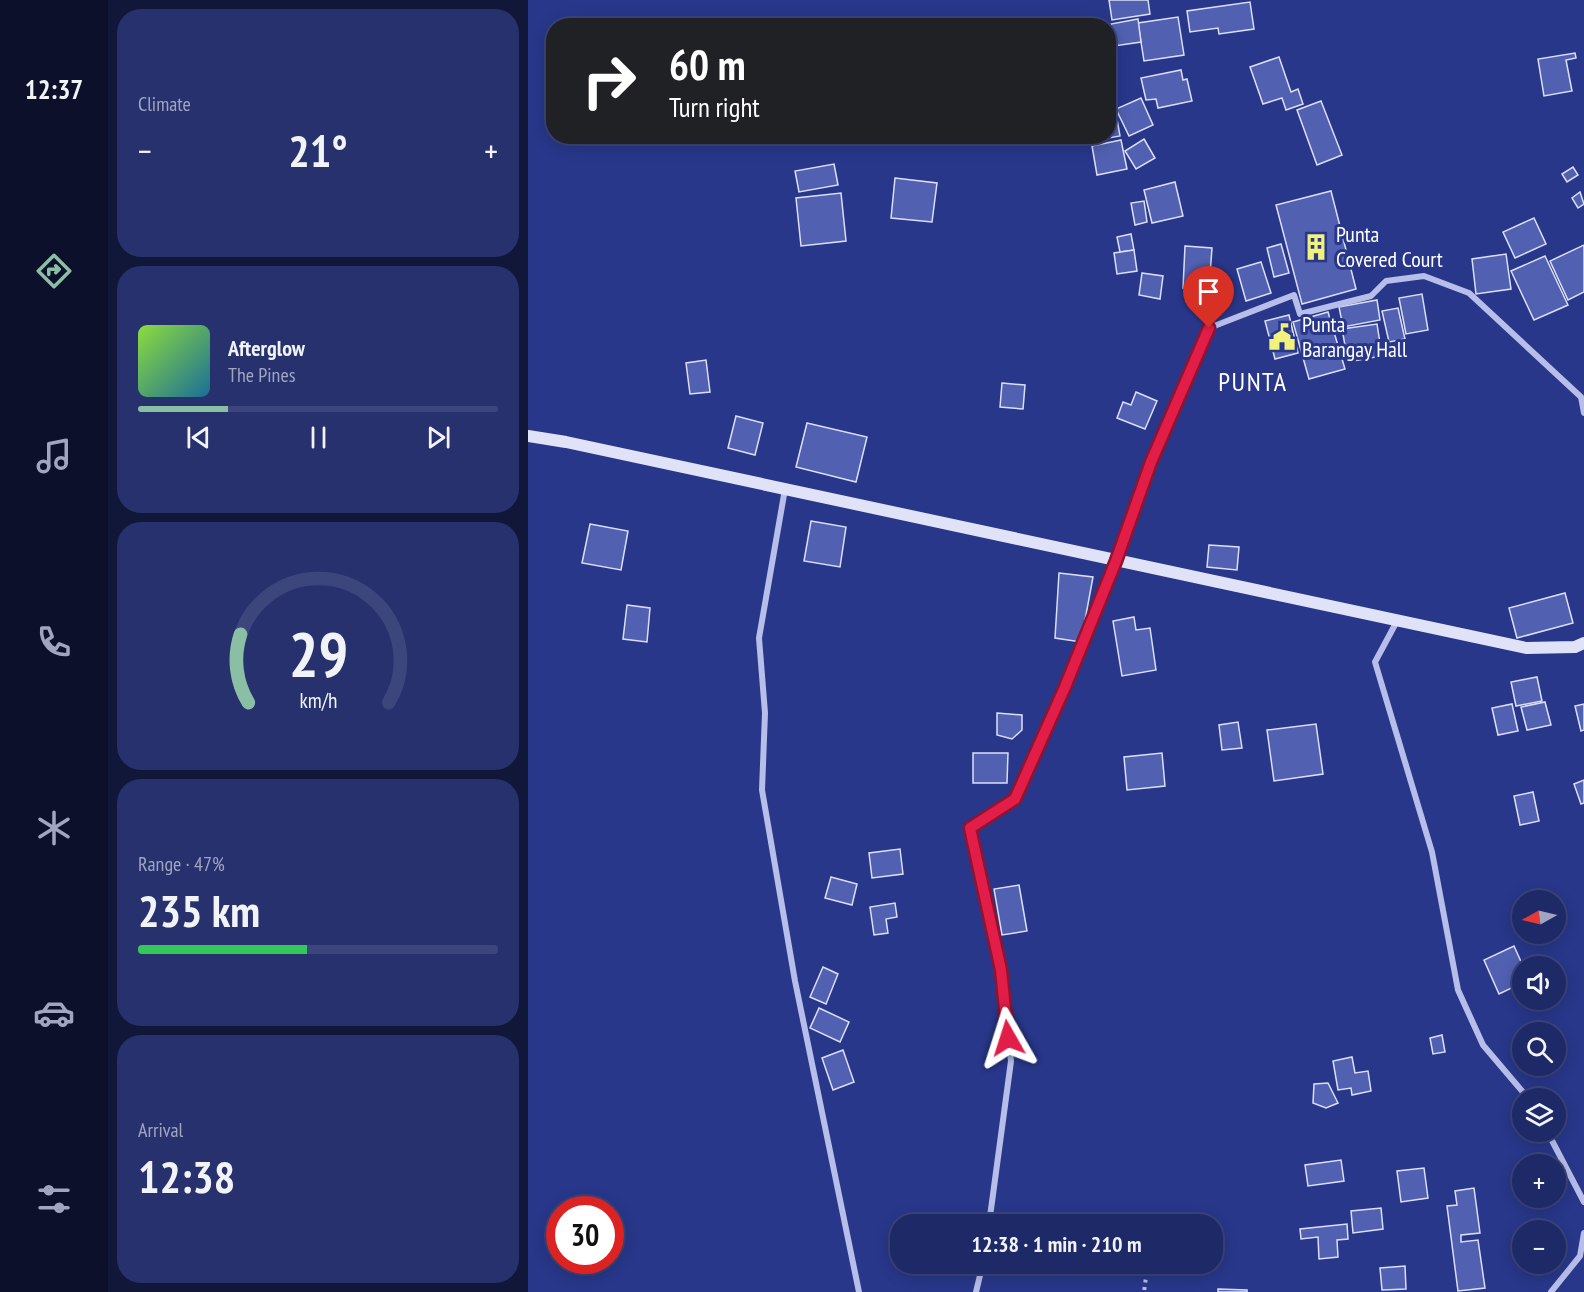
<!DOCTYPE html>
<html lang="en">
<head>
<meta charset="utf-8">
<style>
  body { margin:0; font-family:"PT Sans Narrow",sans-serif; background:#26316e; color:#f1f3f6; height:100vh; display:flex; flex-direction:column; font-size:22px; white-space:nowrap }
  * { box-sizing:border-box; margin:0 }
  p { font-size:20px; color:#a1a6c0 }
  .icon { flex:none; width:33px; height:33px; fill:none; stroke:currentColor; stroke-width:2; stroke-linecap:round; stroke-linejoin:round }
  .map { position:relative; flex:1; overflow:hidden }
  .panel { display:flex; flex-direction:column; gap:9px; padding:9px; background:#101739; width:420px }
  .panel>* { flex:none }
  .top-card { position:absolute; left:18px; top:18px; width:570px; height:126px; border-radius:24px; box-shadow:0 3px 15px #0003,0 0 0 2px #3c457c; background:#202124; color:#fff; overflow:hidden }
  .needle { width:39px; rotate:262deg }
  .tools { position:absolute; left:984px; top:890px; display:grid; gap:12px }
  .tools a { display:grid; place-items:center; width:54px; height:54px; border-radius:50%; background:#1e2968; box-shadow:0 3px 15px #0003,0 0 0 2px #3c457c; font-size:30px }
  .speed { position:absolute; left:18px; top:1196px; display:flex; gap:12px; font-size:30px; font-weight:700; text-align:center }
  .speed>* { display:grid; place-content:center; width:78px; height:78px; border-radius:50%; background:#1e2968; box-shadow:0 3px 15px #0003,0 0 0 2px #3c457c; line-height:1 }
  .speed .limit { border:9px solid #d22; background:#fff; color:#111 }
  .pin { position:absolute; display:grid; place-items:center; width:51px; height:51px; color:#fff; margin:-62px -26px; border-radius:50% 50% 50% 0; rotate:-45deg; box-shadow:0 0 6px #0007 }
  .pin .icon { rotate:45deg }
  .me { position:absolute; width:66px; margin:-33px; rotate:354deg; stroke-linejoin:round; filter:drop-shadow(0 0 4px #0008) }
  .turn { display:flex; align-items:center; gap:21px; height:126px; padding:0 24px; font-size:27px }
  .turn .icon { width:78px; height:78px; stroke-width:2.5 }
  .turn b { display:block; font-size:42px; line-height:51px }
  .big { font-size:45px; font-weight:800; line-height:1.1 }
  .panel .widget { flex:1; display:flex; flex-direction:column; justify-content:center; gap:9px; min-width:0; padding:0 21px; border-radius:24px; background:#26316e }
  .panel .dial { align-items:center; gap:0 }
  .dial svg { height:156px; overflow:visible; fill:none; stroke:#3c457c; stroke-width:7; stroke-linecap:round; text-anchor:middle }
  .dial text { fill:#f1f3f6; stroke:none }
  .song { display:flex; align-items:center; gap:18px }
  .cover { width:72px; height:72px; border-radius:9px; background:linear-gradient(135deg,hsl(90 70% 55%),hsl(200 70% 35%)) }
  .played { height:6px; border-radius:3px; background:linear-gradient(90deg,#8abfa5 25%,#3c457c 25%) }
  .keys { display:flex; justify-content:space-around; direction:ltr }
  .heat { display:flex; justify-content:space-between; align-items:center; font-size:33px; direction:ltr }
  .charge { height:9px; border-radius:4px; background:linear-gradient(90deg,#34c759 47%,#3c457c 0) }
  .trip { position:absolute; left:362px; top:1214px; width:333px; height:60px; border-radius:24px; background:#1e2968; box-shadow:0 3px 15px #0003,0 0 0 2px #3c457c; font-weight:800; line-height:60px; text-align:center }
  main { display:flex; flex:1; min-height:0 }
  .tab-bar { display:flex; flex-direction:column; width:108px; justify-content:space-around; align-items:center; background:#0c102a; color:#a1a6c0 }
  .tab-bar .icon { width:42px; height:42px }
  .tab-bar .on { color:#8abfa5 }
  .tab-bar b { font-size:27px; color:#f1f3f6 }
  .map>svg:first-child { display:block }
  .building { fill:#5160b1; stroke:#dadff7; stroke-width:1.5 }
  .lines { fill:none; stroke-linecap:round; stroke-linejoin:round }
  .path { stroke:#b6bee9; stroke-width:4; stroke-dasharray:3 4.5; stroke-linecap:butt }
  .street { stroke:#b6bee9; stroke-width:6 }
  .secondary { stroke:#e0e3f8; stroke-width:12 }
  .route-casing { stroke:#92132f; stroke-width:15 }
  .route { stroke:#e11d48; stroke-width:10 }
  .labels { text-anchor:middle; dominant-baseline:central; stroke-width:6; stroke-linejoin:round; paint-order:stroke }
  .poi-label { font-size:22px; fill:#fff; stroke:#28378a; text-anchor:start }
  .quarter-label { font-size:26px; letter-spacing:1.5px; fill:#fff; stroke:#28378a }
</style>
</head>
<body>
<main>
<nav class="tab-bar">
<b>12:37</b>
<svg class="icon on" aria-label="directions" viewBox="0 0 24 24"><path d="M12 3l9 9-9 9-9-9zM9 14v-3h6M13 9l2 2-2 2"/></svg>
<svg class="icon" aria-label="music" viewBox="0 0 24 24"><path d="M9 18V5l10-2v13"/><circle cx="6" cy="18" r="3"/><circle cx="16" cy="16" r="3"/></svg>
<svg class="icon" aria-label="phone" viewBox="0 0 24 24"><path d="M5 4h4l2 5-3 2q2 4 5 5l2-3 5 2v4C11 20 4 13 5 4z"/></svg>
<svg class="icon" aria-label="climate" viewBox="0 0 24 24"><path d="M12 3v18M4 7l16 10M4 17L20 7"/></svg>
<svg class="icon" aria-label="car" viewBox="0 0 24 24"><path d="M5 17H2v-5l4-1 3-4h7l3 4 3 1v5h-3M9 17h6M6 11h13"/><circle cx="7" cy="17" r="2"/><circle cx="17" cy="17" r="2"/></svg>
<svg class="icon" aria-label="filters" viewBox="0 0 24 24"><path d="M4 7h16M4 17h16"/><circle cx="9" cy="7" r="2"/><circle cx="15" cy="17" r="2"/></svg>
</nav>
<section class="panel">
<div class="widget"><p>Climate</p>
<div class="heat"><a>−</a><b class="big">21°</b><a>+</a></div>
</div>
<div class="widget">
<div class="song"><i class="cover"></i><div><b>Afterglow</b><p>The Pines</p></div></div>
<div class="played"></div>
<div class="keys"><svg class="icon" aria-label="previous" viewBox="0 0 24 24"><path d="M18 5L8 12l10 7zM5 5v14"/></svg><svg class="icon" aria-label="pause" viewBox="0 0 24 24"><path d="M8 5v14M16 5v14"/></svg><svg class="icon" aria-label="next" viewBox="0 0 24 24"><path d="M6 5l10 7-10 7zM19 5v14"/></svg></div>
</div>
<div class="widget dial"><svg viewBox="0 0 100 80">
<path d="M14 69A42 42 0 1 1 86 69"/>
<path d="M14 69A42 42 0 0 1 10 34" stroke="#8abfa5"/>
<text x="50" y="56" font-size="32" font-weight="700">29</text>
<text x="50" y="72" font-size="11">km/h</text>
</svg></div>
<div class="widget"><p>Range · 47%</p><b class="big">235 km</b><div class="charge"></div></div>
<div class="widget"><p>Arrival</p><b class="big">12:38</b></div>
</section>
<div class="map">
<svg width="1056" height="1292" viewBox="0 0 1056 1292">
  <rect width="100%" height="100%" fill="#28378a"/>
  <g class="building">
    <path d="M 581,0 L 620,0 L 622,14 L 584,20 Z"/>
    <path d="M 722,2 L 726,29 L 691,34 L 690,28 L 662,32 L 659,11 Z"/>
    <path d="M 650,17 L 656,55 L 616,61 L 610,23 Z"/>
    <path d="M 610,19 L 613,42 L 586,46 L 583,24 Z"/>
    <path d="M 1047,53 L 1048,58 L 1038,60 L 1044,91 L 1016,96 L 1010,59 Z"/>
    <path d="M 751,57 L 763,92 L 770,89 L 775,104 L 758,110 L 754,98 L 735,104 L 722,67 Z"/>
    <path d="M 653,70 L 655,80 L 659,79 L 664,101 L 630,108 L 628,99 L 618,100 L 613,78 Z"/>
    <path d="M 613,98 L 625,125 L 601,136 L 588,109 Z"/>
    <path d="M 793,101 L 814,155 L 789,165 L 769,110 Z"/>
    <path d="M 587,108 L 592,136 L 564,141 L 563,136 L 580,136 L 580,109 Z"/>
    <path d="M 616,139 L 627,158 L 608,169 L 597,151 Z"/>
    <path d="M 593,140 L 599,169 L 569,175 L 564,146 Z"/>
    <path d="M 306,164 L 310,185 L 271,192 L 267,171 Z"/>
    <path d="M 1045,167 L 1050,175 L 1039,182 L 1034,174 Z"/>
    <path d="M 367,178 L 409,183 L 404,222 L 363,218 Z"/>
    <path d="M 647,182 L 655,216 L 624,223 L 616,190 Z"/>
    <path d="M 803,191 L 828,289 L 774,304 L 748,205 Z"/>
    <path d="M 1052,192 L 1056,204 L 1050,208 L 1044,198 Z"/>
    <path d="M 313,193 L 318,241 L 273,246 L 268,198 Z"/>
    <path d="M 616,201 L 619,222 L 607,225 L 603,203 Z"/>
    <path d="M 1006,218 L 1018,244 L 987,258 L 975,232 Z"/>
    <path d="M 603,234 L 606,250 L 592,252 L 589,237 Z"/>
    <path d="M 753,244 L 761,273 L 746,277 L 739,248 Z"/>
    <path d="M 1056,245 L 1056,292 L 1040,300 L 1022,261 Z"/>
    <path d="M 657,246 L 684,248 L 681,289 L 655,288 Z"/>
    <path d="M 606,250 L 609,271 L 589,274 L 586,253 Z"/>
    <path d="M 978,254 L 983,289 L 948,294 L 944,259 Z"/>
    <path d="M 1017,256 L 1040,305 L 1006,320 L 983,271 Z"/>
    <path d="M 733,262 L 743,293 L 718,301 L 709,269 Z"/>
    <path d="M 614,273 L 635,276 L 632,299 L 611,295 Z"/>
    <path d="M 894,294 L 900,330 L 878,334 L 871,298 Z"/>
    <path d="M 849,300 L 852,320 L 815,327 L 811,307 Z"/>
    <path d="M 870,308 L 877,339 L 861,342 L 854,311 Z"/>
    <path d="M 800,312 L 817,369 L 781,379 L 765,322 Z"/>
    <path d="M 761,315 L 770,353 L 747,359 L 737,321 Z"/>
    <path d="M 849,324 L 854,356 L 820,362 L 814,329 Z"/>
    <path d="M 178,360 L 182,392 L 162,394 L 158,363 Z"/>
    <path d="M 474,383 L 497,385 L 495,409 L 472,407 Z"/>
    <path d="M 608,392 L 629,401 L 617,429 L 589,418 L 595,402 L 603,405 Z"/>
    <path d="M 208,416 L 235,423 L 227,455 L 200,448 Z"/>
    <path d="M 279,423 L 339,437 L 328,482 L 268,467 Z"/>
    <path d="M 283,521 L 318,527 L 312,567 L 276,561 Z"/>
    <path d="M 62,524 L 100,531 L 93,570 L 54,563 Z"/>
    <path d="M 681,545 L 711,547 L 709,570 L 679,567 Z"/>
    <path d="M 531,573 L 565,577 L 553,642 L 527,638 Z"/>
    <path d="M 1037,593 L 1045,623 L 989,638 L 981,608 Z"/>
    <path d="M 99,605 L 122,608 L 119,642 L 95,639 Z"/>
    <path d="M 606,617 L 608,630 L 622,628 L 628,670 L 594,676 L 585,621 Z"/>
    <path d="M 1009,677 L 1014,701 L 988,706 L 983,682 Z"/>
    <path d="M 1017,702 L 1023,725 L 999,730 L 993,707 Z"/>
    <path d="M 984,704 L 990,731 L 970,735 L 964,708 Z"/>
    <path d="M 1056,704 L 1056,730 L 1053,731 L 1047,706 Z"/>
    <path d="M 469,713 L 494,715 L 494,730 L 484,739 L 469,735 Z"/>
    <path d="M 710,722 L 714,748 L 694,750 L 691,725 Z"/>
    <path d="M 788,724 L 795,774 L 746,781 L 739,730 Z"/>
    <path d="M 445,753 L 480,753 L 479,783 L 445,783 Z"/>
    <path d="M 634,753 L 637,786 L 599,790 L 596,757 Z"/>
    <path d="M 1056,780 L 1056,803 L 1053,804 L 1046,784 Z"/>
    <path d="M 1005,792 L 1011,821 L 992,825 L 986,796 Z"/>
    <path d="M 372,849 L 375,874 L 344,878 L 341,853 Z"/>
    <path d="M 303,877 L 329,884 L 324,905 L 297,898 Z"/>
    <path d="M 491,885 L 499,931 L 474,935 L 466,889 Z"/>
    <path d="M 367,903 L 369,917 L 358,919 L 360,933 L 346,935 L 342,907 Z"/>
    <path d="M 986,946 L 995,966 L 994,983 L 971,994 L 956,960 Z"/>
    <path d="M 295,967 L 310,974 L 298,1004 L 282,997 Z"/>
    <path d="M 291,1008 L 321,1022 L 312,1042 L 282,1028 Z"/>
    <path d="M 914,1035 L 917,1052 L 905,1054 L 902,1038 Z"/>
    <path d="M 315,1050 L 326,1082 L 305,1090 L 294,1058 Z"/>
    <path d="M 824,1057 L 827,1073 L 840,1071 L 843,1091 L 824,1095 L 823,1088 L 810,1090 L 805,1061 Z"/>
    <path d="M 800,1083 L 810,1103 L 798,1108 L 785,1103 L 786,1084 Z"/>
    <path d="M 813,1160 L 816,1181 L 780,1186 L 777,1165 Z"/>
    <path d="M 896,1168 L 900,1198 L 873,1202 L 869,1171 Z"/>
    <path d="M 946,1188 L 952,1233 L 933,1235 L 933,1242 L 950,1240 L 957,1288 L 930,1291 L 919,1206 L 929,1205 L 927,1191 Z"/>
    <path d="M 853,1208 L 855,1229 L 825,1233 L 823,1211 Z"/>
    <path d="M 819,1224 L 820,1239 L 809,1240 L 810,1257 L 791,1259 L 790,1237 L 773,1239 L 772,1229 Z"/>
    <path d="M 877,1266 L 878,1289 L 854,1290 L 852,1268 Z"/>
    <path d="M 690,1289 L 719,1290 L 719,1292 L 690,1292 Z"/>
  </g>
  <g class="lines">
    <path class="path" d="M 555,1263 L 619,1269 L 616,1292"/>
    <g class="street">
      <path d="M 257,489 L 231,638 L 237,713 L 234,790 L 267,981 L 331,1292"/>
      <path d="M 869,621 L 847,662 L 904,852 L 930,990 L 955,1045 L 1000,1098"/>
      <path d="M 1019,1131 L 1056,1202"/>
      <path d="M 461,1224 L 483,1061 L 473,970 L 442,828 L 487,799 L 537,687 L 588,561 L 623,462 L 681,328 L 766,295 L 772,314 L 843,296 L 858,281 L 896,276 L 941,293 L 1053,397 L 1056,413"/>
      <path d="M 448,1292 L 455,1263"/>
      <path d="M 1023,1292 L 1052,1256 L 1056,1233"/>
    </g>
    <path class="secondary" d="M 0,436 L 38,442 L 998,648 L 1047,647 L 1056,643"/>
  </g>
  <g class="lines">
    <defs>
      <path id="route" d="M 480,1038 L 473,970 L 442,828 L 487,799 L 537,687 L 588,561 L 623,462 L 681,328"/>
    </defs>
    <use href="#route" class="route-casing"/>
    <use href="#route" class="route"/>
  </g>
  <defs>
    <symbol id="building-bare" viewBox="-9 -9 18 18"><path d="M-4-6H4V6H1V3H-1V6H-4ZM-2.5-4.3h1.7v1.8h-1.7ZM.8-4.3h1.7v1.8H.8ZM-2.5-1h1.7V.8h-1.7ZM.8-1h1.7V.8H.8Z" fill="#f1f17c" stroke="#28378a" stroke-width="2.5" paint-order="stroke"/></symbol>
    <symbol id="civic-bare" viewBox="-9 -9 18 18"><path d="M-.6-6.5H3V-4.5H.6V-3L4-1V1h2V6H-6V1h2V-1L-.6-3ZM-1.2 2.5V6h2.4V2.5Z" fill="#f1f17c" stroke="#28378a" stroke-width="2.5" paint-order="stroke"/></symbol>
  </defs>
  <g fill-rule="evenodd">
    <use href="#building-bare" x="769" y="228" width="38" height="38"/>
    <use href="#civic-bare" x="735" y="318" width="38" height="38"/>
  </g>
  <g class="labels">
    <g class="poi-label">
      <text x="808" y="234">Punta<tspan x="808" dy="25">Covered Court</tspan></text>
      <text x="774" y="324">Punta<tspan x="774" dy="25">Barangay Hall</tspan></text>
    </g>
    <g class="quarter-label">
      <text x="725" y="381">PUNTA</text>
    </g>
  </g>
</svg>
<div class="tools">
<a><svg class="needle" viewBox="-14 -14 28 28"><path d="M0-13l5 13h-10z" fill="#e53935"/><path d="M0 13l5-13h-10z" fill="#a1a6c0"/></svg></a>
<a><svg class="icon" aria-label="sound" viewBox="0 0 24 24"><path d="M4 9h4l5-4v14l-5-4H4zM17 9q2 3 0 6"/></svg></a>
<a><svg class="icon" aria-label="search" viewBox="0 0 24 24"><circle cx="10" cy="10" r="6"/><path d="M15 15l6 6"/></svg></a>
<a><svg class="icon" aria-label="layers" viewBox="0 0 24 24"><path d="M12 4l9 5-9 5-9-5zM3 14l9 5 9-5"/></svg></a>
<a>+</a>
<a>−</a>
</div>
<div class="speed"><div class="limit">30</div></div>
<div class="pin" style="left:681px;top:328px;background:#d93025"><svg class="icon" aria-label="arrive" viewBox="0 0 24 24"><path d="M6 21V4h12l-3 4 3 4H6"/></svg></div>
<svg class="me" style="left:480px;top:1038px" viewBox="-20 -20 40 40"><path d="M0-17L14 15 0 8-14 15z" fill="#e11d48" stroke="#fff" stroke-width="4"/></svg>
<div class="trip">12:38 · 1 min · 210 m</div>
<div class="top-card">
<div class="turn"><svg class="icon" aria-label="right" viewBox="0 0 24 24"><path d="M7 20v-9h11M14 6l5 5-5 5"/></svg><div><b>60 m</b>Turn right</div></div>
</div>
</div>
</main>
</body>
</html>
